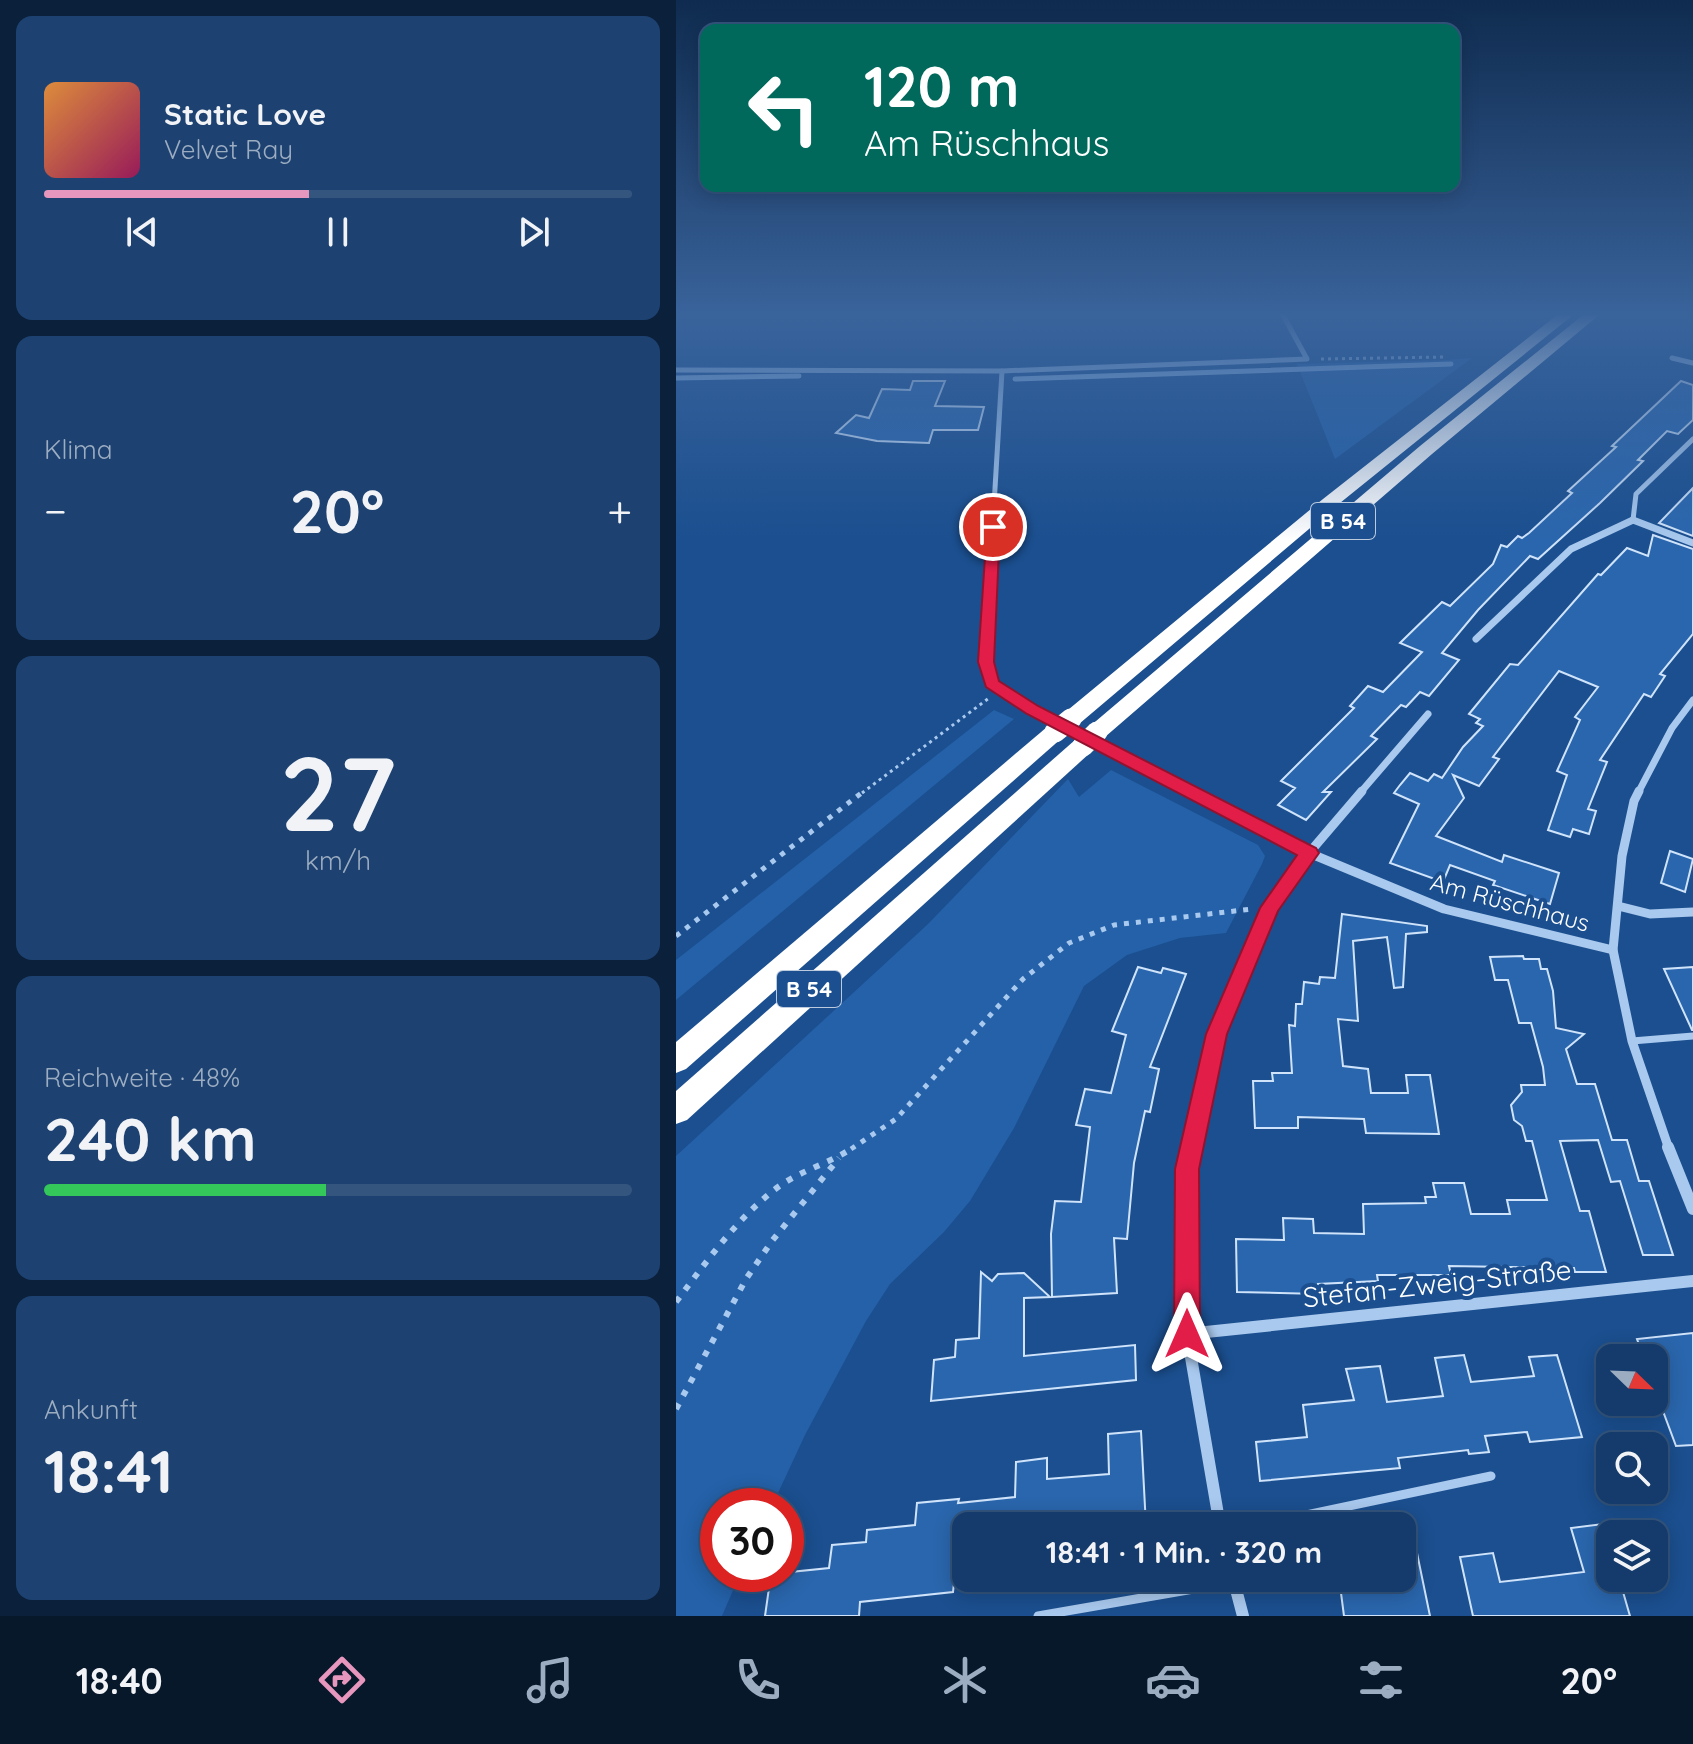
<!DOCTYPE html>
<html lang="de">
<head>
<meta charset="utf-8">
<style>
  body { margin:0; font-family:Quicksand,sans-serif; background:#1d4271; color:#f1f3f6; height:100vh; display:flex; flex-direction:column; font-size:30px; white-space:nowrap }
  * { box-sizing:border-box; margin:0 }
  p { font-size:26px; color:#9dadc1 }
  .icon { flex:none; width:44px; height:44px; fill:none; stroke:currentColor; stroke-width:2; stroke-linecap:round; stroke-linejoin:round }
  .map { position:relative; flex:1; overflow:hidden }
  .panel { display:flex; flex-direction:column; gap:16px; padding:16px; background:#0b203b; width:676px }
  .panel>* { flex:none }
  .banner { position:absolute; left:24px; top:24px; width:760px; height:168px; border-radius:16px; box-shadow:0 4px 20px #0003,0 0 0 2px #33557e; background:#00695c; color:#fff; overflow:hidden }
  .needle { width:52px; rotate:113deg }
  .controls { position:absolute; left:920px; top:1344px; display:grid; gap:16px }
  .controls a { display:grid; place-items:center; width:72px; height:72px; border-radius:16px; background:#143b6b; box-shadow:0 4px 20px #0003,0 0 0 2px #33557e; font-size:40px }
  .speed { position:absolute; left:24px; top:1488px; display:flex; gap:16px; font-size:40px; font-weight:700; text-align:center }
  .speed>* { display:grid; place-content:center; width:104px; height:104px; border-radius:50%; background:#143b6b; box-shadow:0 4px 20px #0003,0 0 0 2px #33557e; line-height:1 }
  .speed .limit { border:12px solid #d22; background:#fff; color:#111 }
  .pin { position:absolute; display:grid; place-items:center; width:68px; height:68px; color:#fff; margin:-34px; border:4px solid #fff; border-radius:50%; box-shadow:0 2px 8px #0007 }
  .me { position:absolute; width:88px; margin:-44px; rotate:0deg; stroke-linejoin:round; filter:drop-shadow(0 0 6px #0008) }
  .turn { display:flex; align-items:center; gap:28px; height:168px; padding:0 32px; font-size:36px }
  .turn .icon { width:104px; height:104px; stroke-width:2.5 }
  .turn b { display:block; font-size:56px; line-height:68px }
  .big { font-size:60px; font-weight:700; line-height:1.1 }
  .panel .card { flex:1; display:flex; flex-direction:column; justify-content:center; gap:12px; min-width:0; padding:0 28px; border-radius:16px; background:#1d4271 }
  .panel .dial { align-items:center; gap:0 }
  .dial b { font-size:104px; line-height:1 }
  .song { display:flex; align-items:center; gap:24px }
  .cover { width:96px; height:96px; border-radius:12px; background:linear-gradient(135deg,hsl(30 70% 55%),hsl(330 70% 35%)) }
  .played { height:8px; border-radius:4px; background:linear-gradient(90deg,#e797bd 45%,#33557e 45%) }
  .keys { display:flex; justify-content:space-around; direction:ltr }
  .heat { display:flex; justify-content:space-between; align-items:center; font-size:44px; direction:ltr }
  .charge { height:12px; border-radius:6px; background:linear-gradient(90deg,#34c759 48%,#33557e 0) }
  .trip { position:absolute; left:276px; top:1512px; width:464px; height:80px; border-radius:16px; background:#143b6b; box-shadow:0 4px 20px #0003,0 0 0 2px #33557e; font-weight:700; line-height:80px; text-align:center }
  .tab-bar { display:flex; height:128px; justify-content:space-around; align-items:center; background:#08182b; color:#9dadc1 }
  .tab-bar .icon { width:56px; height:56px }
  .tab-bar .current { color:#e797bd }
  .tab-bar b { font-size:36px; color:#f1f3f6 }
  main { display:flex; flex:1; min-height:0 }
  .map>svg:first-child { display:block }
  .green { fill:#2461a8 }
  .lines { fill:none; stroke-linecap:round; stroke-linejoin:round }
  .stream { stroke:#9cc4f0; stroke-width:5 }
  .building { fill:#2a66ad; stroke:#cfe3fa; stroke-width:2 }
  .path-far2 { stroke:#a9c9ee; stroke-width:3; stroke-dasharray:3 4; stroke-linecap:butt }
  .path-far1 { stroke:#a9c9ee; stroke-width:5; stroke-dasharray:5 7; stroke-linecap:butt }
  .path { stroke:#a9c9ee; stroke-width:6; stroke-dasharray:6 9; stroke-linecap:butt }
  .lane-far1 { stroke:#a9c9ee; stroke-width:7 }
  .lane { stroke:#a9c9ee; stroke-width:9 }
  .street-far3 { stroke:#a9c9ee; stroke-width:5 }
  .street-far2 { stroke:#a9c9ee; stroke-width:7 }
  .street-far1 { stroke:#a9c9ee; stroke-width:9 }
  .street { stroke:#a9c9ee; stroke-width:12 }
  .highway { fill:#fff; fill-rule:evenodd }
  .highway-bridge { stroke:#fff; stroke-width:21 }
  .route { fill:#e11d48; stroke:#92132f; stroke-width:2 }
  .labels { text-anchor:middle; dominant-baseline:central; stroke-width:8; stroke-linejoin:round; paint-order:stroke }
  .shield { fill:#1b4f8f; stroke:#bbcadd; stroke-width:2 }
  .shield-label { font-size:22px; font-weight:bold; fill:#fff }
  .street-label { font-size:24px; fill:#fff; stroke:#1b4f8f }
  .near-street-label { font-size:28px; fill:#fff; stroke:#1b4f8f }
</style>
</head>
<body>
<main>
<section class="panel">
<div class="card">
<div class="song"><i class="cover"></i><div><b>Static Love</b><p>Velvet Ray</p></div></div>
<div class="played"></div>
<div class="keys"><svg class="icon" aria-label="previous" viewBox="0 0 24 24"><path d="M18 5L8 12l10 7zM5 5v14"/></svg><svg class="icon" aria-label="pause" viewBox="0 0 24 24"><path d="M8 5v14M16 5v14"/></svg><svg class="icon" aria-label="next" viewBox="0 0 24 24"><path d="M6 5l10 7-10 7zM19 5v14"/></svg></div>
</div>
<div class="card"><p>Klima</p>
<div class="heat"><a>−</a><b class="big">20°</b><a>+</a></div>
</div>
<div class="card dial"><b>27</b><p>km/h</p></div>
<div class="card"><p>Reichweite · 48%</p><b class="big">240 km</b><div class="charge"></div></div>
<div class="card"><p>Ankunft</p><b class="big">18:41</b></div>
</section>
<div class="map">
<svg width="1017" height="1616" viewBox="0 0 1017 1616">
  <rect width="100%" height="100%" fill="#1b4f8f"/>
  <g class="green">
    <path d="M 796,358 L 659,459 L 621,364 L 772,360 Z"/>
    <path d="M 318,710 L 338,719 L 0,1000 L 0,960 Z"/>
    <path d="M 435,770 L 582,845 L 589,856 L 586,864 L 550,933 L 504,938 L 451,955 L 408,986 L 338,1128 L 294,1201 L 268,1232 L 214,1284 L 190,1321 L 129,1435 L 96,1506 L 42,1506 L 42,1574 L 64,1574 L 46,1616 L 0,1616 L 0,1156 L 252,924 L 392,779 L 403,797 Z"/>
  </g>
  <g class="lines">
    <g class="stream">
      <path d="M 0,378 L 123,376"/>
      <path d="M 339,379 L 775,364"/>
    </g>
  </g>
  <g class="building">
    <path d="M 237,381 L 269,381 L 259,406 L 308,407 L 302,430 L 257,430 L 253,443 L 201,441 L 160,433 L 180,415 L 193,418 L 206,389 L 234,390 Z"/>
    <path d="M 1005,381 L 1017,385 L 1017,420 L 1002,434 L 991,431 L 962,460 L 967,461 L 924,503 L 862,559 L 854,556 L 802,610 L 766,653 L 783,660 L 753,696 L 744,692 L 730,707 L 725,705 L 695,736 L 701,739 L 647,792 L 655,792 L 630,820 L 602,805 L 619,788 L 605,781 L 678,708 L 674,706 L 692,686 L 707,692 L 746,652 L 724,643 L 766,602 L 774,606 L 817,564 L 825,545 L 831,547 L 842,536 L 846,538 L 853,533 L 896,493 L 892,491 L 940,447 L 936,446 Z"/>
    <path d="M 1017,488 L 1017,536 L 983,523 Z"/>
    <path d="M 977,535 L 1017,549 L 1017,634 L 984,674 L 989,676 L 975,697 L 968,694 L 924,760 L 931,762 L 912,809 L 920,811 L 913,834 L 897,829 L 894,837 L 872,830 L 891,775 L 881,771 L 904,720 L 899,717 L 922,687 L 883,671 L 817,757 L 823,759 L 803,786 L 777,775 L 788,798 L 760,836 L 826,862 L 828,855 L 883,873 L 874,904 L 817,885 L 819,881 L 774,865 L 767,882 L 714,863 L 743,804 L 718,793 L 724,785 L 734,773 L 752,781 L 758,774 L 766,778 L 787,747 L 807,726 L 800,723 L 804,719 L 793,714 L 834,664 L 842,665 L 922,574 L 925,575 L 951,548 L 972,556 Z"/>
    <path d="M 994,851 L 1017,859 L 1009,892 L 985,883 Z"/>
    <path d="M 666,914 L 751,926 L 751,932 L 730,934 L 727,987 L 718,988 L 711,937 L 677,941 L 682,1021 L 662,1019 L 667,1066 L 692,1069 L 695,1093 L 732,1093 L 730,1075 L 754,1075 L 763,1134 L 690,1133 L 688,1119 L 622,1117 L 622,1128 L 579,1128 L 577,1081 L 597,1081 L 596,1073 L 616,1073 L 613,1025 L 619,1026 L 620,1004 L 626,1004 L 628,982 L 643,984 L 644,977 L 659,978 Z"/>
    <path d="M 847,956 L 848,959 L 863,959 L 865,969 L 871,969 L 877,991 L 880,1028 L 908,1034 L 890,1049 L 901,1084 L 919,1084 L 936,1140 L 951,1140 L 963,1181 L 973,1181 L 997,1255 L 967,1255 L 944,1181 L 935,1182 L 922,1140 L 884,1141 L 904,1211 L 913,1211 L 930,1272 L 899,1272 L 898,1268 L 773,1266 L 775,1275 L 701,1275 L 702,1281 L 642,1284 L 643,1294 L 561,1292 L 560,1239 L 608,1240 L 607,1218 L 637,1219 L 638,1233 L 688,1234 L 687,1204 L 750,1203 L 749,1197 L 760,1197 L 757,1183 L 788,1183 L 795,1214 L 834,1214 L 831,1200 L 871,1200 L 856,1141 L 850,1141 L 846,1126 L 838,1120 L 835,1105 L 846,1092 L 845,1085 L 869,1085 L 867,1067 L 855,1023 L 843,1023 L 832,980 L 819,980 L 814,957 Z"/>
    <path d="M 462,967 L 485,973 L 487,968 L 510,974 L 474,1067 L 483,1069 L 474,1112 L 469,1111 L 458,1163 L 451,1239 L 438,1238 L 441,1293 L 376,1297 L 375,1234 L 379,1201 L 405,1202 L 414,1127 L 400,1125 L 409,1089 L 435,1093 L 450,1035 L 436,1031 Z"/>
    <path d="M 1017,967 L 1017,1030 L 1016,1030 L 988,969 Z"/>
    <path d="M 305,1272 L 316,1281 L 322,1274 L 348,1273 L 374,1297 L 348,1298 L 348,1356 L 459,1345 L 460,1380 L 255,1401 L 258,1360 L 279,1357 L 280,1340 L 303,1338 Z"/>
    <path d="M 1017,1333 L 1017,1445 L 1000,1446 L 978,1387 L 978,1358 L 968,1358 L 961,1339 Z"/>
    <path d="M 788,1355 L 795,1382 L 858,1376 L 853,1357 L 881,1355 L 906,1437 L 854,1442 L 851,1432 L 809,1436 L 813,1452 L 793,1454 L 792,1450 L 722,1458 L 724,1468 L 584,1481 L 580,1442 L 631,1437 L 627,1405 L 678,1400 L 670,1369 L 704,1366 L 711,1402 L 767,1396 L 759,1358 Z"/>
    <path d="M 465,1431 L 470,1526 L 290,1526 L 290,1582 L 278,1583 L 277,1592 L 184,1602 L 183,1616 L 89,1616 L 95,1574 L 153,1568 L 156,1545 L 190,1542 L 191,1530 L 239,1525 L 241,1503 L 283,1499 L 282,1503 L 339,1497 L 340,1462 L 371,1458 L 371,1479 L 433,1474 L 432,1434 Z"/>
    <path d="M 726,1524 L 735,1524 L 754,1616 L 668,1616 L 665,1593 L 713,1587 L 712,1578 L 726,1578 Z"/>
    <path d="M 927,1524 L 934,1549 L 934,1578 L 943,1578 L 954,1616 L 797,1616 L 784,1557 L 817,1553 L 824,1582 L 908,1572 L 895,1528 Z"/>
  </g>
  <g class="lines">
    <g class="path-far2">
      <path d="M 645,359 L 769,357"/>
      <path d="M 186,793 L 313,698"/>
    </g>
    <g class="path-far1">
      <path d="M 0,936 L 188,791"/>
      <path d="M 175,1149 L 220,1119 L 347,979 L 393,943 L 438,925 L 576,909"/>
    </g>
    <g class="path">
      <path d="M 0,1302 C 31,1261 61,1218 102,1187 C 126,1170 154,1163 178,1147"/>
      <path d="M 0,1409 L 70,1279 L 96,1241 L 163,1158"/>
    </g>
    <path class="lane-far1" d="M 956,1041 L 1017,1036"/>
    <g class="lane">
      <path d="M 578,1526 L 815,1476"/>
      <path d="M 362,1616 L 558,1582"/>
    </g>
    <g class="street-far3">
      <path d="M 996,358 L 1017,363"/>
      <path d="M 0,370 L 326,371 L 631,359 L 607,315"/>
      <path d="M 957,520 L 962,522"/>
      <path d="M 317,522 L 326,371"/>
      <path d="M 953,522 L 957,520 L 960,494 L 1017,439"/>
    </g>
    <g class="street-far2">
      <path d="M 317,520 L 310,647 L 315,683 L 357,710 L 517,793"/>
      <path d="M 957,520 L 1017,543"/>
      <path d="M 800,639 L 895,549 L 957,520"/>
      <path d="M 684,793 L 752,714"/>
      <path d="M 962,793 L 996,728 L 1017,700"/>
    </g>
    <g class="street-far1">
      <path d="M 513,791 L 633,853 L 768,909 L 937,950"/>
      <path d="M 963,791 L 958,801 L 946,856 L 937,950 L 956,1041 L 993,1149"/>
      <path d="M 942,906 L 974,914 L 1017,912"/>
      <path d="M 515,1149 L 541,1034 L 593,908 L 633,853 L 686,791"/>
    </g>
    <g class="street">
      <path d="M 516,1147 L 511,1169 L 511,1334 L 544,1526"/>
      <path d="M 992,1147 L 1017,1209"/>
      <path d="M 511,1334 L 1017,1281"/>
      <path d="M 557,1578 L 567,1616"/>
    </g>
    <g class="highway">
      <path d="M 881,315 L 897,315 L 659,507 L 403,724 L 387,724 L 384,719 L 387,714 L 647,499 Z"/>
      <path d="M 907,315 L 923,315 L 756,454 L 429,737 L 413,737 L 410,732 L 413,727 L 744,446 Z"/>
      <path d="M 379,724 L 387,727 L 390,732 L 387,737 L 10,1069 L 0,1073 L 0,1042 L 371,727 Z"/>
      <path d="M 407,738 L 415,740 L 418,746 L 415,752 L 11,1120 L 0,1124 L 0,1091 L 399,740 Z"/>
    </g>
    <g class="highway-bridge">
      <path d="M 379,732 L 395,719"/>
      <path d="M 407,746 L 421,732"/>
    </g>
  </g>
  <linearGradient id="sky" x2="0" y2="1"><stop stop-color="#0f2b4f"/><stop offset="0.58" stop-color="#39639b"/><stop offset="1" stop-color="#39639b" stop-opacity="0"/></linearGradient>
  <rect width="1017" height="541" fill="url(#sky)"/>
  <path class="route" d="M 317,523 L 324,527 L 318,662 L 323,681 L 362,706 L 640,848 L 643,853 L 602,911 L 551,1034 L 523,1169 L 524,1334 L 520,1343 L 511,1347 L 501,1343 L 498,1334 L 499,1169 L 530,1034 L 584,908 L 621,855 L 351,714 L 310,687 L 302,662 L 311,527 Z"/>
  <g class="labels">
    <g class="shield">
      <rect x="635" y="503" width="64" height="36" rx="6"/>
      <rect x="101" y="971" width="64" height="36" rx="6"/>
    </g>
    <g class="shield-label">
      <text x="667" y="521">B 54</text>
      <text x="133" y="989">B 54</text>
    </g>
    <g class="street-label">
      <text transform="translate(834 902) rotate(15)">Am Rüschhaus</text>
    </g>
    <g class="near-street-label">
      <text transform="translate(761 1283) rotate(-6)">Stefan-Zweig-Straße</text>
    </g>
  </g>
</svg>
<div class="controls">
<a><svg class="needle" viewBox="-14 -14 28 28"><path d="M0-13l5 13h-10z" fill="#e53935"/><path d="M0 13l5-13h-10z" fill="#9dadc1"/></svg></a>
<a><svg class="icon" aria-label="search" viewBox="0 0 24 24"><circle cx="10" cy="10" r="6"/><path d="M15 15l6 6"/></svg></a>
<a><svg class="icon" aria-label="layers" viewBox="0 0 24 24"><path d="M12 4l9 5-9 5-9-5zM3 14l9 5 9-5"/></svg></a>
</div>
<div class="speed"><div class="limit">30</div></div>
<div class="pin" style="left:317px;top:527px;background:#d93025"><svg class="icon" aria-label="arrive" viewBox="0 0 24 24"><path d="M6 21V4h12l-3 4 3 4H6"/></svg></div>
<svg class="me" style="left:511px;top:1334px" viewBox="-20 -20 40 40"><path d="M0-17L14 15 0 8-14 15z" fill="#e11d48" stroke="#fff" stroke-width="4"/></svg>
<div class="trip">18:41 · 1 Min. · 320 m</div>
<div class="banner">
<div class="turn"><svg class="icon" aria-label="left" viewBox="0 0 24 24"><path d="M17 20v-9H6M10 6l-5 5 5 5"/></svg><div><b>120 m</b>Am Rüschhaus</div></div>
</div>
</div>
</main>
<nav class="tab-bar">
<b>18:40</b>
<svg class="icon current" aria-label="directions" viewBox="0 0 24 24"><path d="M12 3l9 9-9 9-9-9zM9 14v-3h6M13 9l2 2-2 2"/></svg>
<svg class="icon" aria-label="music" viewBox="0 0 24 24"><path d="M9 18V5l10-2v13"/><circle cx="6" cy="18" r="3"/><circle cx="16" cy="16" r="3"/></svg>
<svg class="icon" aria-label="phone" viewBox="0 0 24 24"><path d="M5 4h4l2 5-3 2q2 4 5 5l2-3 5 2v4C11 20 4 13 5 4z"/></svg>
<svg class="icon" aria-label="climate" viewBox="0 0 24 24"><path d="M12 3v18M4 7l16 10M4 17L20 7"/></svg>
<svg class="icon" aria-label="car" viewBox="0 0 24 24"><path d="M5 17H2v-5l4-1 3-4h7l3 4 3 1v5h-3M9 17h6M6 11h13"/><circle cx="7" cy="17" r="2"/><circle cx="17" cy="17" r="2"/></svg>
<svg class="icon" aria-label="filters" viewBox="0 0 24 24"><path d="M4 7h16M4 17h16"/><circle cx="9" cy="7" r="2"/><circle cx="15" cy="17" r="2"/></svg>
<b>20°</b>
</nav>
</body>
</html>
